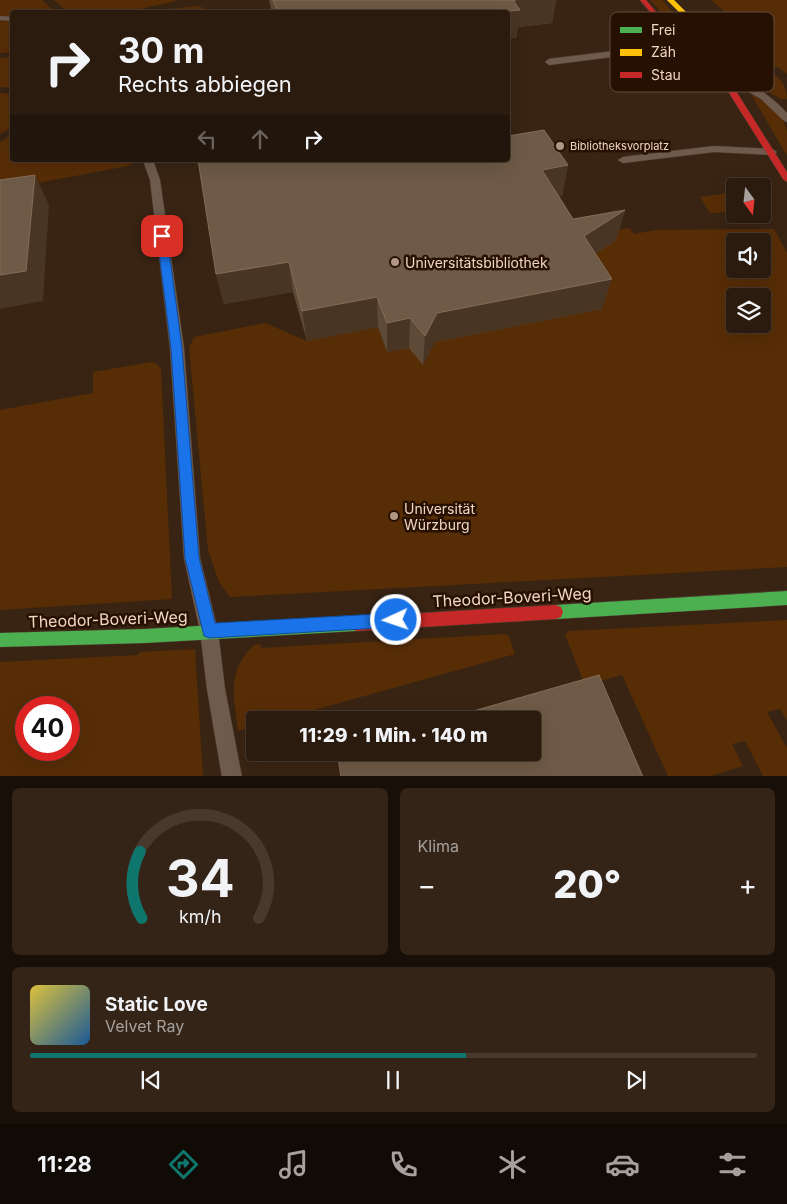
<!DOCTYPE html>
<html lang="de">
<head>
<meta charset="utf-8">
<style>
  body { margin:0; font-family:Inter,sans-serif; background:#332417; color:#f1f3f6; height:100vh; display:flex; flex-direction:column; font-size:19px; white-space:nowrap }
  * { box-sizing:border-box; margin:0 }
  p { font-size:16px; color:#a6a19e }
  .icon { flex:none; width:28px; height:28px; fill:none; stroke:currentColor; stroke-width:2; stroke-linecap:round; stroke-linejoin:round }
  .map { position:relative; height:776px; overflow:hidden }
  .drawer { display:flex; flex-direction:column; gap:12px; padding:12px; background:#180f08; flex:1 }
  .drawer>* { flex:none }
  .top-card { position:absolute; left:10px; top:10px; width:500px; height:152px; border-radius:5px; box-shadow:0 5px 20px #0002,0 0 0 1px #47392e; background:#2b1b0e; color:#f1f3f6; overflow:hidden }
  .needle { width:32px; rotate:165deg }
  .fabs { position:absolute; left:726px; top:178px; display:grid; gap:10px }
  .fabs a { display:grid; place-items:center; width:45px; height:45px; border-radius:5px; background:#2b1b0e; box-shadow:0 5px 20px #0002,0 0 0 1px #47392e; font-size:25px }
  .speed { position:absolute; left:15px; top:696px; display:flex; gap:10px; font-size:25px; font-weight:700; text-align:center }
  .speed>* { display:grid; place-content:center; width:65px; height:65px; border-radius:50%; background:#2b1b0e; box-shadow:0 5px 20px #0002,0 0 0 1px #47392e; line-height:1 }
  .speed .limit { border:8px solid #d22; background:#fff; color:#111 }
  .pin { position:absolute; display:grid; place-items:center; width:42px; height:42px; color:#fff; margin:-21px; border-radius:10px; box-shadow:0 2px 8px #0006 }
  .me { position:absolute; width:55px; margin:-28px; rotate:267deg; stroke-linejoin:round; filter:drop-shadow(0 0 4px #0008) }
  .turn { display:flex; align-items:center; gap:18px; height:105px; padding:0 25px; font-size:22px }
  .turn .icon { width:65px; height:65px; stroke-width:2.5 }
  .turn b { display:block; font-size:35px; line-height:42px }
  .lanes { display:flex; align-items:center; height:48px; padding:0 25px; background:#0003; justify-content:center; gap:25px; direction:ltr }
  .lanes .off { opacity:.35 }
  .big { font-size:38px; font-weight:800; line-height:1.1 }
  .drawer .widget { flex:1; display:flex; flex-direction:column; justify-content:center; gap:8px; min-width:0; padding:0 18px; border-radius:8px; background:#332417 }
  .drawer .dial { align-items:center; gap:0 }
  .dial svg { height:130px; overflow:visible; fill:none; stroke:#47392e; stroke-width:7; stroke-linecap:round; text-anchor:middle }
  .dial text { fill:#f1f3f6; stroke:none }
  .song { display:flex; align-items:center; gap:15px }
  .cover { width:60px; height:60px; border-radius:8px; background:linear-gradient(135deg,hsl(50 70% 55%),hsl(210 70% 35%)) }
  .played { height:5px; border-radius:2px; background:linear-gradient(90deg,#0f766e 60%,#47392e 60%) }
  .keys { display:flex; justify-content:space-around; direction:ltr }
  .heat { display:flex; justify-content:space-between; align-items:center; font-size:28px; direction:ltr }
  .drawer .tiles { flex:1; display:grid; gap:12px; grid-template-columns:1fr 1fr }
  .widget:last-child { grid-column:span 2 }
  .trip { position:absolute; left:246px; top:711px; width:295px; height:50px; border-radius:5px; background:#2b1b0e; box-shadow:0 5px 20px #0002,0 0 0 1px #47392e; font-weight:800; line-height:50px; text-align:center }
  .dock { display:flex; height:80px; justify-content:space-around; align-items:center; background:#110b06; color:#a6a19e }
  .dock .icon { width:35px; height:35px }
  .dock .on { color:#0f766e }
  .dock b { font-size:22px; color:#f1f3f6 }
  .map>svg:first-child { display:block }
  .green { fill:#572d06; fill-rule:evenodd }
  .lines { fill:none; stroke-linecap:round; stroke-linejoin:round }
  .lane-casing { stroke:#503f33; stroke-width:1 }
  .fast-casing { stroke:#503f33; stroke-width:1 }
  .slow-casing { stroke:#503f33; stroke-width:1 }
  .jam-casing { stroke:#503f33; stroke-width:1 }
  .lane { fill:#6e5b4d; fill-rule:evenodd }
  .fast { fill:#4caf50; fill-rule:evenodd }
  .slow { fill:#ffc107; fill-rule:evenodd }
  .jam { fill:#c62828; fill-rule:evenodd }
  .wall { fill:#5e4b37 }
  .shaded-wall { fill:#493523 }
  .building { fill:#6e5a46; stroke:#836d59 }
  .route { fill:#1a73e8; stroke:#114b97 }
  .poi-dot { fill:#b19783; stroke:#251002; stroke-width:2 }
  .labels { text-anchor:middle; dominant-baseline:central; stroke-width:5; stroke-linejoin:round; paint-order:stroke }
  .far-poi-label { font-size:11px; fill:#f2d5c0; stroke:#251002; text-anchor:start }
  .poi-label { font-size:14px; fill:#f2d5c0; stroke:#251002; text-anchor:start }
  .near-street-label { font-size:16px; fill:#f2d5c0; stroke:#251002 }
  .key { fill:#251002; stroke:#624b3b; stroke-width:1 }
  .key-label { font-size:14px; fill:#f2d5c0 }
</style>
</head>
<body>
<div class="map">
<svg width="787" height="777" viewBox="0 0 787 777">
  <rect width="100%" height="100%" fill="#392413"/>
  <g class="green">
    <path d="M 0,0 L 42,0 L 55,12 L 12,12 L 12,17 L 0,16 Z"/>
    <path d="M 54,0 L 175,0 L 176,1 L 127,12 L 67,12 Z"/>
    <path d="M 650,0 L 662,0 L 692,33 L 691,35 L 682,35 Z"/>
    <path d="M 711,0 L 787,0 L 787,74 L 781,69 L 746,53 L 751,48 L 735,44 L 706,16 L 726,13 Z"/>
    <path d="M 196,6 L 205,8 L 208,12 L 144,12 Z"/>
    <path d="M 0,20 L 12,21 L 12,52 L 0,53 Z"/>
    <path d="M 12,57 L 12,88 L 0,87 L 0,58 Z"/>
    <path d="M 739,57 C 759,65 787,73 787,99 L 781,99 C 760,87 741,77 727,58 Z"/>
    <path d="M 0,93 L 12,94 L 12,127 L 0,134 Z"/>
    <path d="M 751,94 C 764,101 785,115 787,132 C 787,140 787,148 787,156 Z"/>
    <path d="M 12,134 L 12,160 L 138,160 L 128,166 L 0,190 L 0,142 Z"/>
    <path d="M 735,192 L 735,212 L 710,213 L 700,197 Z"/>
    <path d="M 629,228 L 634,234 L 656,230 L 774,229 L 787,253 L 787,567 L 230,597 L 219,582 L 208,550 L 189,348 L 194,337 L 265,323 L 307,341 L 378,327 L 387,352 L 412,347 L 415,354 L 420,358 L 427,344 L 583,235 ZM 735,241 L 762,241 L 762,269 L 735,269 ZM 735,296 L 762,296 L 762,324 L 735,324 Z"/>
    <path d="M 152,362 L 157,364 L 161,370 L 172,599 L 0,610 L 0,410 L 93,393 L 93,372 Z"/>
    <path d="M 787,620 L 787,721 L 780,709 L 767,712 L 787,748 L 787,776 L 763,776 L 745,741 L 732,744 L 743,766 L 711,776 L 668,776 L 622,675 L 585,685 L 565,635 L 569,631 Z"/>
    <path d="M 505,634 L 509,636 L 515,654 L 278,720 L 255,720 L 255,726 L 238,731 C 234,696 226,672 254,645 L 260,644 L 261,648 Z"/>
    <path d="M 195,649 L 203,776 L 0,777 L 0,662 L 138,655 L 140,652 ZM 26,708 L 69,708 L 69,750 L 26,750 Z"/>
  </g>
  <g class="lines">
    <defs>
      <g id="lane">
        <path d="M 0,16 L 12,17 L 12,21 L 0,20 Z"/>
        <path d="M 696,41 L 700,44 L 699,46 L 549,65 L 545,62 L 549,59 Z"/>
        <path d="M 719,68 C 741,75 772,96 787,113 L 787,122 L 784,121 L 761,99 L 716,73 L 715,71 Z"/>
        <path d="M 714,146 L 772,149 L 777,152 L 772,155 L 714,152 L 623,163 L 618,160 L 623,157 Z"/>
        <path d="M 143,160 L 153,160 L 160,180 L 184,348 L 200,558 L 218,631 L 225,689 L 242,777 L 222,777 L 207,689 L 200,631 L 184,558 L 170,348 L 150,180 Z"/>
      </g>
      <g id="fast">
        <path d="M 787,591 L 787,605 L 556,619 L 551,617 L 549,612 L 551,607 L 556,605 Z"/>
        <path d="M 356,617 L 361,619 L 363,624 L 361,629 L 356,631 L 145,643 L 0,647 L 0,633 L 145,629 Z"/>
      </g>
      <path id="slow" d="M 667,0 L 674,0 L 692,18 L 702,34 L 698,45 L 693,44 L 696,34 L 687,20 Z"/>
      <g id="jam">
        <path d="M 640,0 L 646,0 L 674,33 L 698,43 L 722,69 L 787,172 L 787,182 L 783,179 L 716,72 L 694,45 L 670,35 Z"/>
        <path d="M 556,605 L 561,607 L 563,612 L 561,617 L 556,619 L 356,631 L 351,629 L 349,624 L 351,619 L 356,617 Z"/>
      </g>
    </defs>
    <use href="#lane" class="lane-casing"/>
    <use href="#fast" class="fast-casing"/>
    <use href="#slow" class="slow-casing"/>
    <use href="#jam" class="jam-casing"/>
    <use href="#lane" class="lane"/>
    <use href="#fast" class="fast"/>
    <use href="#slow" class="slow"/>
    <use href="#jam" class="jam"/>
  </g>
  <g class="wall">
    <path d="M 269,0 L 556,0 L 552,23 L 518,27 L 516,38 L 508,12 L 272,12 Z"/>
    <path d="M 568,165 L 562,196 L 559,196 L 573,219 L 625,210 L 616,240 L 595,254 L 602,309 L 435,342 L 423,365 L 409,348 L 387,352 L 378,327 L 307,341 L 293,292 L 224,304 L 216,274 Z"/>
  </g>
  <g class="shaded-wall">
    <path d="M 513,0 L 556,0 L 552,23 L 518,27 L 516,38 L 508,39 L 508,12 L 496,12 Z"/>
    <path d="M 568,165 L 562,196 L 536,200 L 542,170 Z"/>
    <path d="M 35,175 L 49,205 L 43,301 L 0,309 L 0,275 Z"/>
    <path d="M 625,210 L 616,240 L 576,267 L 584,236 Z"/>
    <path d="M 289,262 L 293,292 L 224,304 L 216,274 Z"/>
    <path d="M 612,279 L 602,309 L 435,342 L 423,365 L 425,336 L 437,313 Z"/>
    <path d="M 377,297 L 378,327 L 307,341 L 302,311 Z"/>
    <path d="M 410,318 L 409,348 L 387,352 L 387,323 Z"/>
  </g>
  <g class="building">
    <path d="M 273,0 L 516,0 L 513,0 L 520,10 L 496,12 L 278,12 Z"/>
    <path d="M 544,130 L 568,165 L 542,170 L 573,219 L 625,210 L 584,236 L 612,279 L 437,313 L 425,336 L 410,318 L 387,323 L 377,297 L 302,311 L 289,262 L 216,274 L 198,160 L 508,160 L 508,136 Z"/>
    <path d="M 35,175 L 26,271 L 0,275 L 0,180 Z"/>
    <path d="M 599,675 L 643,777 L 341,777 L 337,752 L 532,752 L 532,720 L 442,720 Z"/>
  </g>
  <path class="route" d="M 162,233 L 167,236 L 182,348 L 199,558 L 215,623 L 396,613 L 401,615 L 404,620 L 401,625 L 396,627 L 209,638 L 204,636 L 185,558 L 171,348 L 157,236 Z"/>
  <g class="poi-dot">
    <circle cx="560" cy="146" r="5"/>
    <circle cx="395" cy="262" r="5"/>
    <circle cx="394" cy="516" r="5"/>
  </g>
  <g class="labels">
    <g class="far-poi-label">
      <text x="570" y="146">Bibliotheksvorplatz</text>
    </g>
    <g class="poi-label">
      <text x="405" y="262">Universitätsbibliothek</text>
      <text x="404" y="508">Universität<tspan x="404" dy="16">Würzburg</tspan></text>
    </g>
    <g class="near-street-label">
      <text transform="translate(512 597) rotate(-3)">Theodor-Boveri-Weg</text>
      <text transform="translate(108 619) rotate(-2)">Theodor-Boveri-Weg</text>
    </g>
  </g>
  <rect x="610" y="12" width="164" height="80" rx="8" class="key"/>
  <rect x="620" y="27" width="22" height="6" fill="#4caf50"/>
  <rect x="620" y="49" width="22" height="7" fill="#ffc107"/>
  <rect x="620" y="72" width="22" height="6" fill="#c62828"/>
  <g class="key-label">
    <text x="651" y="35">Frei</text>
    <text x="651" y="57">Zäh</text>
    <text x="651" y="80">Stau</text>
  </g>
</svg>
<div class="fabs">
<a><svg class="needle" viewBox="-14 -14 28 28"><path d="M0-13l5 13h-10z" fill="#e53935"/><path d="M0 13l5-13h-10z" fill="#a6a19e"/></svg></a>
<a><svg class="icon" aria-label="sound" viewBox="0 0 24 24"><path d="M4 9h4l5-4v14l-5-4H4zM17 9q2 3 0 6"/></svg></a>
<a><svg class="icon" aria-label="layers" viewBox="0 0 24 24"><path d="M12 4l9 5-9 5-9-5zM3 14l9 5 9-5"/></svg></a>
</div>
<div class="speed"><div class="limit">40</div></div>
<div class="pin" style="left:162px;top:236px;background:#d93025"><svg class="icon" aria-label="arrive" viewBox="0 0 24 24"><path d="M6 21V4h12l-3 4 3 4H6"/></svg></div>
<svg class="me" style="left:396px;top:620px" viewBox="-20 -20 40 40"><circle r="17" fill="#1a73e8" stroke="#fff" stroke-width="3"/><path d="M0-11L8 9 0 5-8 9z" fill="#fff"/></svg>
<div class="trip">11:29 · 1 Min. · 140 m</div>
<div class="top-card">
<div class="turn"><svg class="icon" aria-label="right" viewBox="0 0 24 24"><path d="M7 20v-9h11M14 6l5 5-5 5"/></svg><div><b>30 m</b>Rechts abbiegen</div></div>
<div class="lanes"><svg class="icon off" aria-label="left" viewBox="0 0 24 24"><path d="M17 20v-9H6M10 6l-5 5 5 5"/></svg><svg class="icon off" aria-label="ahead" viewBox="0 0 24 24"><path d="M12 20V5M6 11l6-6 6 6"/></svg><svg class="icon" aria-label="right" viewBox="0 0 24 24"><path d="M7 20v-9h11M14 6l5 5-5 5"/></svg></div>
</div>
</div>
<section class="drawer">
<div class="tiles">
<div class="widget dial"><svg viewBox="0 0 100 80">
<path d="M14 69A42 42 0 1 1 86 69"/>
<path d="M14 69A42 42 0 0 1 13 28" stroke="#0f766e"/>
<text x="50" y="56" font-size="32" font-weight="700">34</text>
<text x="50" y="72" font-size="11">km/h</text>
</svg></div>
<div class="widget"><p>Klima</p>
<div class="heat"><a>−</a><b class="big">20°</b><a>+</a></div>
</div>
<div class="widget">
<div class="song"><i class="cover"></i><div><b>Static Love</b><p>Velvet Ray</p></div></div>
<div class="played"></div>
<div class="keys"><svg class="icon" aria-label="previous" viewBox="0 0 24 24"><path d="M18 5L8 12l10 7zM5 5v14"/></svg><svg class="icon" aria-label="pause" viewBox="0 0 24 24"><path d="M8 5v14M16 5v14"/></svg><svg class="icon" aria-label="next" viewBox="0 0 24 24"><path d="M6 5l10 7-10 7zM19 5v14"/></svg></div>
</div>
</div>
</section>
<nav class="dock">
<b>11:28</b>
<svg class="icon on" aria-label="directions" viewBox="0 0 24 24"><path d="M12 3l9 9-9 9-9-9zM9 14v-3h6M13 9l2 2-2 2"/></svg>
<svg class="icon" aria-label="music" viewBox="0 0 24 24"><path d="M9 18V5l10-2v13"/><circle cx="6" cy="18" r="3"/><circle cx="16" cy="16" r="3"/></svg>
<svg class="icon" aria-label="phone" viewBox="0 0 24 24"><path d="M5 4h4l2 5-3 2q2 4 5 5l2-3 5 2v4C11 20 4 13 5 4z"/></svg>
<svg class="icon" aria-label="climate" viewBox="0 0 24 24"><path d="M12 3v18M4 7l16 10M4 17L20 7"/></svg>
<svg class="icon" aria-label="car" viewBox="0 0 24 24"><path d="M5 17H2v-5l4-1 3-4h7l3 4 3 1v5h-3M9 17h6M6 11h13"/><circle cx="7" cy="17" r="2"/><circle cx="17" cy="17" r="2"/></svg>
<svg class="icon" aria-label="filters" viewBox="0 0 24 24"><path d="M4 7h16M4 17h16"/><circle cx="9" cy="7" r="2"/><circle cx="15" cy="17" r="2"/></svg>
</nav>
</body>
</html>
